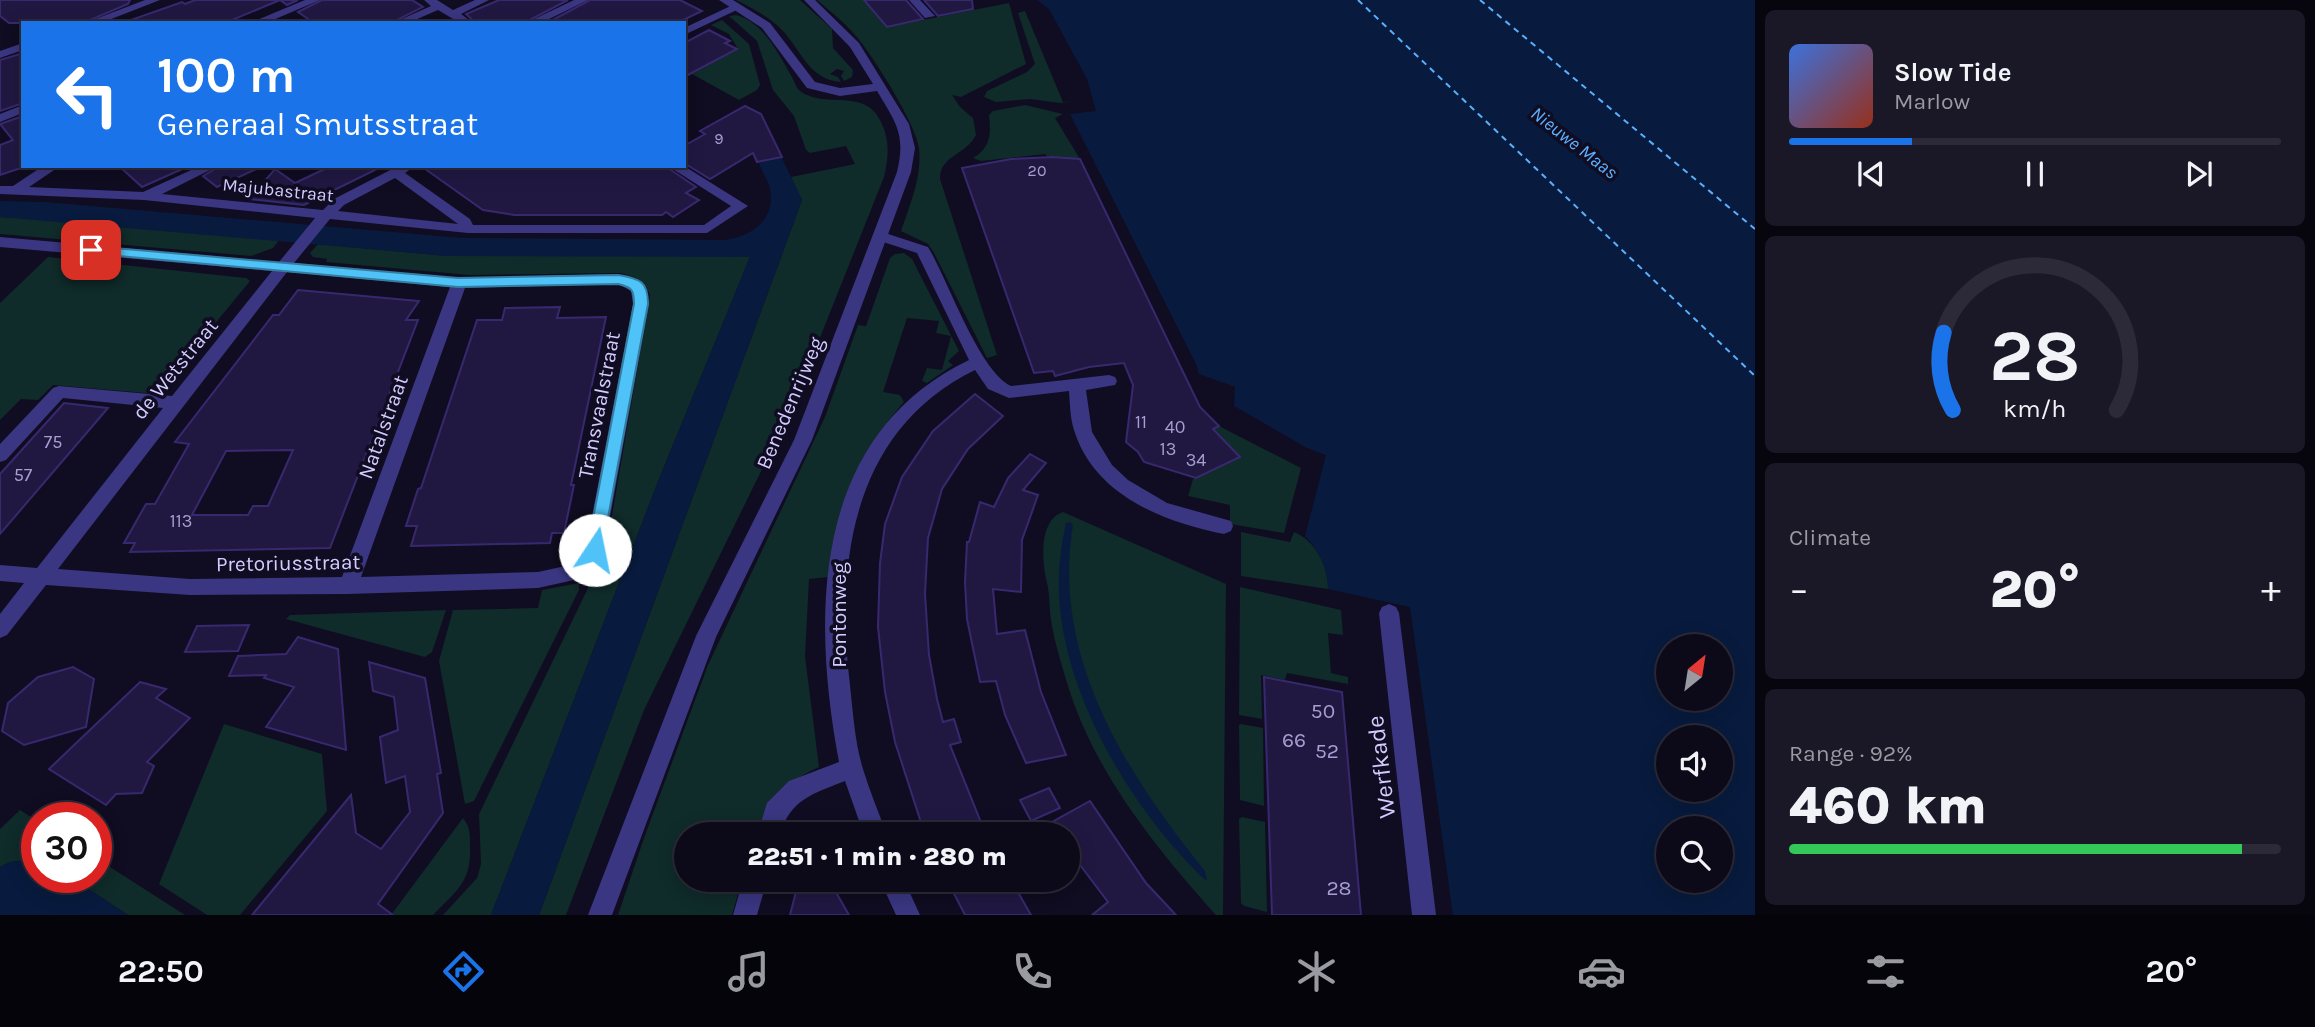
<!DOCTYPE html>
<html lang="en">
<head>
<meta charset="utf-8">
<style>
  body { margin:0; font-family:Karla,sans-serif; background:#1a1726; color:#f1f3f6; height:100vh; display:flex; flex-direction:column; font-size:26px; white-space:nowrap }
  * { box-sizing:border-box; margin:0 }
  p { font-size:23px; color:#9a9aa2 }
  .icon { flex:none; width:38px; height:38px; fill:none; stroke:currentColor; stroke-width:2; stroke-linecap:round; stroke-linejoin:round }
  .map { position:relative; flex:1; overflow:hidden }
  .details { display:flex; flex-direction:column; gap:10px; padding:10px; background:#07050e; width:560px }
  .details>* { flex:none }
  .top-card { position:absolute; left:21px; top:21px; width:665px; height:147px; border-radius:0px; box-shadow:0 4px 18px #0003,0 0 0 2px #2c2a38; background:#1a73e8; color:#fff; overflow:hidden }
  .needle { width:46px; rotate:30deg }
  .fabs { position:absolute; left:1656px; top:634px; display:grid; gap:14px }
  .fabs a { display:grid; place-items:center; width:77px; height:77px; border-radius:50%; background:#0c0919; box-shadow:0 4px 18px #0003,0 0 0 2px #2c2a38; font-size:35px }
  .speed { position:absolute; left:21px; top:802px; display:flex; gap:14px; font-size:35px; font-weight:700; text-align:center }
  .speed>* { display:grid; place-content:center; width:91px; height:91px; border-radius:50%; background:#0c0919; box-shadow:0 4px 18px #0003,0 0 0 2px #2c2a38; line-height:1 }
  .speed .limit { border:10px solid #d22; background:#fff; color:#111 }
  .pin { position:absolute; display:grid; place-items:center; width:60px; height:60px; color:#fff; margin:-30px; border-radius:14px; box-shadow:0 4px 10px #0006 }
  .me { position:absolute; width:77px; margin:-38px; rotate:11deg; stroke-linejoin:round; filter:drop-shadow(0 0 5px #0008) }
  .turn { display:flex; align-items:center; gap:24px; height:147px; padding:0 21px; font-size:32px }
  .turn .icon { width:91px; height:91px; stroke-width:2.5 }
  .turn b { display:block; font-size:49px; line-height:60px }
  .big { font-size:52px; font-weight:800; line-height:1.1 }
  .details .card { flex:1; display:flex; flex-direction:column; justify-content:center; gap:10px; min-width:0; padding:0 24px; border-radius:10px; background:#1a1726 }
  .details .dial { align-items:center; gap:0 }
  .dial svg { height:182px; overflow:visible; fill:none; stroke:#2c2a38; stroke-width:7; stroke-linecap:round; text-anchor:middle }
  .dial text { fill:#f1f3f6; stroke:none }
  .song { display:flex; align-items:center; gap:21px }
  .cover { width:84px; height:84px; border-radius:10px; background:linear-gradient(135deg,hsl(220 70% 55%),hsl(10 70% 35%)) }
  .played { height:7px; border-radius:4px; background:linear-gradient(90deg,#1a73e8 25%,#2c2a38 25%) }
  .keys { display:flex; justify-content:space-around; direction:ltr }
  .heat { display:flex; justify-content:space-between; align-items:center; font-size:38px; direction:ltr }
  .charge { height:10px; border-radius:5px; background:linear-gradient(90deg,#34c759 92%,#2c2a38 0) }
  .trip { position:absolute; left:674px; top:822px; width:406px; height:70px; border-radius:35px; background:#0c0919; box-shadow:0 4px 18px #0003,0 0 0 2px #2c2a38; font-weight:800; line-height:70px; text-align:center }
  .tabs { display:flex; height:112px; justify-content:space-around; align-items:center; background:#05040a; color:#9a9aa2 }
  .tabs .icon { width:49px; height:49px }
  .tabs .current { color:#1a73e8 }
  .tabs b { font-size:32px; color:#f1f3f6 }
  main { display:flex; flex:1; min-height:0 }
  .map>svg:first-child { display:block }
  .green { fill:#0f2b2a }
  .water { fill:#081b3e; fill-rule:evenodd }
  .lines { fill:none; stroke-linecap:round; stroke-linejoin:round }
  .ferry { stroke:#5ab0ff; stroke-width:2; stroke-dasharray:6 5; stroke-linecap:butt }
  .building { fill:#211842; stroke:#38296f; stroke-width:2; fill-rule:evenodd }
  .minor { fill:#3a3681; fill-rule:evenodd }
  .tertiary { fill:#3a3681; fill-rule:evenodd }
  .route { fill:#4fc3f7; stroke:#337fa1; stroke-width:2 }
  .labels { text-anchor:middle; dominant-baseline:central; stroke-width:7; stroke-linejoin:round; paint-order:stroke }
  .far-number-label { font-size:16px; fill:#a69fd0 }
  .far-street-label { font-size:18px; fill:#d3ccff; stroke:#100c21 }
  .number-label { font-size:18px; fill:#a69fd0 }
  .far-water-label { font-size:19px; font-style:italic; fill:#5ab0ff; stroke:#100c21 }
  .street-label { font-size:21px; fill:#d3ccff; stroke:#100c21 }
  .near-number-label { font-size:21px; fill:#a69fd0 }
  .near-street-label { font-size:24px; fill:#d3ccff; stroke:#100c21 }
</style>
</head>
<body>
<main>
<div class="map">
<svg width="1755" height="915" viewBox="0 0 1755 915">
  <rect width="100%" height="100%" fill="#100c21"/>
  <g class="green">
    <path d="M 736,0 L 800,0 L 832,29 L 833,48 L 853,70 L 852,77 L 844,81 L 841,76 L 844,71 L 837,69 L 830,74 L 838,77 L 841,82 C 809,80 801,50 782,30 C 769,17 752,8 736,0 Z"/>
    <path d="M 817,0 L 864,0 L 887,27 L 1009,3 L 1026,64 L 961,97 L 952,95 L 960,107 L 973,118 L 976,135 C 965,156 940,155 940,179 L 997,355 L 987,358 L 934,253 L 928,244 L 901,231 C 910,204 922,177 919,148 C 916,124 873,56 856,36 C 845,23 830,11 817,0 Z"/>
    <path d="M 1025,11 L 1063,102 L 1074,101 L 1060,103 L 1030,99 L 996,102 L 984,97 L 987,91 L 1027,72 L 1035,64 L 1018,13 Z"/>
    <path d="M 736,15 C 764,22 779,55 792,77 C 794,81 797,89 800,91 C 824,109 865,88 880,120 C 890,139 889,156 884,177 L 792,408 L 644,710 L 566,915 L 539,915 L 802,200 L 791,177 L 855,164 L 846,146 L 810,153 L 806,150 L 794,116 L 773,90 L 757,41 L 729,16 Z"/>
    <path d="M 722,20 L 749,44 L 760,85 L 757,90 L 739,100 L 692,74 L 738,49 L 729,34 L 711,25 Z"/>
    <path d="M 1025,105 L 1063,114 L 1055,118 L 1080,159 L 1046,156 L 1046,154 L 981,161 L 973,158 C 991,147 991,134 989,115 L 993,111 Z"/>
    <path d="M 0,217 L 36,219 L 280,239 L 273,248 L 251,256 L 0,234 Z"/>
    <path d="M 318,244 L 448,256 L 746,255 L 750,257 L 659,479 L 491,915 L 443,915 L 477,878 L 481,864 L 479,814 L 588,588 L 588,575 L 597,568 L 606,550 L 650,295 C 644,280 636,277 621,273 L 469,275 L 326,262 L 327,259 L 313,257 L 310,253 Z"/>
    <path d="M 904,253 L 912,259 L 959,351 L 948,361 L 953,365 L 927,383 L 922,381 L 927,368 L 942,370 L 951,336 L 936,333 L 939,321 L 907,318 L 883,392 L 900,395 L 904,402 C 853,461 839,501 828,577 L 809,579 L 805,656 L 819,767 C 782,785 770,795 756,835 L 686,835 L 686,880 L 742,880 L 732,915 L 618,915 L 644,838 L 708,665 L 825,417 L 858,325 L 866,326 L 890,258 L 895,254 Z"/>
    <path d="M 48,257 L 246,278 L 250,281 L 157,394 L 53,385 L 38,400 L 21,399 L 0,420 L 0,303 Z"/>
    <path d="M 1219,426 L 1301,468 L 1284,533 L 1230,524 L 1230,505 L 1188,496 L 1193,479 L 1230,461 L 1220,436 L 1213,429 Z"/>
    <path d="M 1063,512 L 1226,584 L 1223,915 L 1216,915 C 1155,847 1094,772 1067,683 C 1061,662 1054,641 1051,620 C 1049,608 1050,595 1047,583 C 1042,564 1038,520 1063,512 Z"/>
    <path d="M 1241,532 L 1290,542 L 1294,532 C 1315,540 1329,567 1328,589 L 1241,576 Z"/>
    <path d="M 579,583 L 579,590 L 474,801 L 465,804 L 439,661 L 453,610 L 538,608 L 542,590 Z"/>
    <path d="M 1240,587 L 1341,610 L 1343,635 L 1328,633 L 1331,673 L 1348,677 L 1348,684 L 1287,673 L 1285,680 L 1261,675 L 1262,719 L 1239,715 Z"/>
    <path d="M 446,610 L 432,652 L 425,657 L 286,619 L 290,615 Z"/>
    <path d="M 224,724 L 322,754 L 327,811 L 240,915 L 207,915 L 159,884 Z"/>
    <path d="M 1241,724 L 1263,728 L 1264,806 L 1240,800 L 1239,725 Z"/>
    <path d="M 20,810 L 37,821 L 37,859 L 10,862 L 0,867 L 0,829 Z"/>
    <path d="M 1242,817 L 1265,822 L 1267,912 L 1244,906 L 1241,903 L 1239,819 Z"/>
    <path d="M 463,818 C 470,827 470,833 470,844 C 472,882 458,889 433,915 L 391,915 Z"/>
    <path d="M 96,858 L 185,915 L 128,915 L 70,877 L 96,877 Z"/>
  </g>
  <g class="water">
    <path d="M 1037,0 L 1755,0 L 1755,915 L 1453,915 L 1410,607 L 1328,589 C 1329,572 1318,548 1305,536 L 1326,455 L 1307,448 L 1234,406 L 1235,387 L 1199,374 L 1196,364 L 1070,114 L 1096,111 L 1087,79 L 1049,9 ZM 1668,646 L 1720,646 L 1720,698 L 1668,698 ZM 1668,737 L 1720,737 L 1720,789 L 1668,789 ZM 1668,828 L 1720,828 L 1720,880 L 1668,880 Z"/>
    <path d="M 782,158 L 802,200 L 539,915 L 491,915 L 659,479 L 750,257 L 448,256 L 0,217 L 0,201 L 45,202 L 462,238 L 725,240 C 751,237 776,220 770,189 C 768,180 762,172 759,163 Z"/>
    <path d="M 1070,522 L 1073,525 C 1051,657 1126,773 1205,871 L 1207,880 L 1204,879 C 1132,810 1062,694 1059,592 C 1058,569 1061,546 1066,523 Z"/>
    <path d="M 37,859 L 37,877 L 70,877 L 128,915 L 0,915 L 0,867 L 10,862 Z"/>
  </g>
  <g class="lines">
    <g class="ferry">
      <path d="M 1358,0 L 1755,376"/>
      <path d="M 1480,0 L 1755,229"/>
    </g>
  </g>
  <g class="building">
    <path d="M 0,0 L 130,0 L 128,4 L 83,23 L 9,23 L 0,16 Z"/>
    <path d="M 195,0 L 298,0 L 287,5 L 280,0 L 225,23 L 131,23 L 131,20 L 182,2 L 185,4 Z"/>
    <path d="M 322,0 L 412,0 L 423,7 L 391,23 L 314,23 L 298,12 Z"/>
    <path d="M 499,0 L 568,0 L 524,23 L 476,23 L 466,14 Z"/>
    <path d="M 590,0 L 680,0 L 702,11 L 677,23 L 547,23 Z"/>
    <path d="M 864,0 L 906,0 L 923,19 L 887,27 Z"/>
    <path d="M 924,0 L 972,0 L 973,9 L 938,16 Z"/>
    <path d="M 709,30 L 730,41 L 725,43 L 737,49 L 684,77 L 684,43 Z"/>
    <path d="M 23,53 L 23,103 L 0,111 L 0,60 Z"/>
    <path d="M 745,106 L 761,114 L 782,157 L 757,162 L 753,153 L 710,179 L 684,163 L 684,146 L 705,134 L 700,131 Z"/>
    <path d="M 23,116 L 23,166 L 27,166 L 0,175 L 0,145 L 13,140 L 0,124 Z"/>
    <path d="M 1053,157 L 1080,159 L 1200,407 L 1219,426 L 1213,429 L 1240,457 L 1196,478 L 1144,462 L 1138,452 L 1126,442 L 1133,385 L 1124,363 L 1089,367 L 1055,376 L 1053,371 L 1034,373 L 962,168 L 1011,159 Z"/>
    <path d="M 119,166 L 189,166 L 142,187 Z"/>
    <path d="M 220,166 L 263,166 L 217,187 L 203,176 Z"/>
    <path d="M 331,166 L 383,166 L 304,205 L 249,199 L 275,169 L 295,183 Z"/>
    <path d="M 421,166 L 665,166 L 696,187 L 686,193 L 699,200 L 673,217 L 666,212 L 662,215 L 514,215 L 483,210 Z"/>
    <path d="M 298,290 L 419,301 L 406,320 L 418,320 L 330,548 L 130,552 L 135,543 L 124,543 L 146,504 L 155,504 L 189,444 L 175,442 L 273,315 L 279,315 ZM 293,450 L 268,506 L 253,506 L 248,515 L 192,515 L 226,451 Z"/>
    <path d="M 560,307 L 557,318 L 606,317 L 571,485 L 574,485 L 564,533 L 552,533 L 550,543 L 411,546 L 417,526 L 406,526 L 418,489 L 421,488 L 477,320 L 502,320 L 505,308 Z"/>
    <path d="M 975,394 L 1003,416 L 968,449 L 942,489 L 928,538 L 925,594 L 929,655 L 937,699 L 943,722 L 954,719 L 961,742 L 950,745 L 986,835 L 925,835 L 895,742 L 885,692 L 878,627 L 880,563 L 885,524 L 902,477 L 933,431 Z"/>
    <path d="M 64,403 L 108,408 L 0,534 L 0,474 Z"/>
    <path d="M 1030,454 L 1046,463 L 1023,490 L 1038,495 L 1022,540 L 1021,592 L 993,589 L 997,634 L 1025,630 L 1041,692 L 1066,755 L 1026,763 L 1005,715 L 996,681 L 980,682 L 967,619 L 965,582 L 967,542 L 969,542 L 980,502 L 994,507 L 1008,478 Z"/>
    <path d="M 249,625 L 238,651 L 185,652 L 197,626 Z"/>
    <path d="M 298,637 L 338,649 L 346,750 L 266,727 L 294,687 L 264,678 L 266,675 L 229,676 L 238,656 L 286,654 Z"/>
    <path d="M 369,662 L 425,678 L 441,773 L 437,774 L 443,813 L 378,904 L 393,915 L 252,915 L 351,795 L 356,833 L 381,849 L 410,812 L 405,776 L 386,783 L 380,737 L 398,730 L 394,697 L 373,691 Z"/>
    <path d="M 73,667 L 94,679 L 86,727 L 24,745 L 2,731 L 8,703 L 38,677 Z"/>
    <path d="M 1264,677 L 1342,692 L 1361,915 L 1272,915 Z"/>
    <path d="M 140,682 L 166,689 L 156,698 L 190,718 L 147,762 L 154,766 L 142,793 L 116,794 L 106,805 L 49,769 Z"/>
    <path d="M 1049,788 L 1060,808 L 1031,821 L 1020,800 Z"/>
    <path d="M 1090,801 L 1146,883 L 1176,915 L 1092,915 L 1108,902 L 1080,865 L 1068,844 L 1068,835 L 1062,835 L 1054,821 Z"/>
    <path d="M 799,880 L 829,880 L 849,915 L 790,915 Z"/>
    <path d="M 947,880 L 1011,880 L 1031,915 L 965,915 Z"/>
  </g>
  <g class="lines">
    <g class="minor">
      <path d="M 145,0 L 160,0 L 101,23 L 85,23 Z"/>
      <path d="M 305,0 L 320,0 L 266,23 L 250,23 Z"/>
      <path d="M 424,0 L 437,0 L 453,10 L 475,0 L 489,0 L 461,14 L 473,23 L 460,23 L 438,10 L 408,23 L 393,23 L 431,6 Z"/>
      <path d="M 574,0 L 588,0 L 541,23 L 526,23 Z"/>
      <path d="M 909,0 L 920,0 L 935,16 L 925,18 Z"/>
      <path d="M 737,3 L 742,6 L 741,8 L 684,35 L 684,28 Z"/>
      <path d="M 23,43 L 23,50 L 0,58 L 0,51 Z"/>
      <path d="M 23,105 L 23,113 L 0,122 L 0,114 Z"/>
      <path d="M 43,166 L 60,166 L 29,187 L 143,192 L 200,166 L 218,166 L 162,194 L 323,210 L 334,199 L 398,166 L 415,166 L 405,173 L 470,219 L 473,225 L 704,225 L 731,206 L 668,166 L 684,166 L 748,206 L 707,233 L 468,233 L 330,219 L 294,263 L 459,278 L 618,274 C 636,279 648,284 649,304 L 604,550 L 583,578 L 538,588 L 348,594 L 190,595 L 46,585 L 7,635 L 0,638 L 0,614 L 24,583 L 0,581 L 0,565 L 37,568 L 163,408 L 63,398 L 6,460 L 0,462 L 0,444 L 53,388 L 59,386 L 172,396 L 272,271 L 0,247 L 0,237 L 279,262 L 315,218 L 144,200 L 0,194 L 0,186 L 13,186 ZM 395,178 L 458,224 L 338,211 L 344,205 ZM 287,272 L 450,287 L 342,577 L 190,579 L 58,569 ZM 618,284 L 631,291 L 633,304 L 586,547 L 570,565 L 538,572 L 361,577 L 465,288 Z"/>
      <path d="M 882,232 L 928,247 C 948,280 979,371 1011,386 L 1109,375 L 1115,377 L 1117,381 L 1115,385 L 1086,390 L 1092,432 L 1112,465 L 1128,480 L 1167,503 L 1231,521 L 1233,526 L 1231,531 L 1224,534 C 1163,522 1094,495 1074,430 C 1070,417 1070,404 1069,391 L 1009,398 L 988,389 L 975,370 C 852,430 835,563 850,685 C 853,713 855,743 863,769 C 870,792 879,813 887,835 L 864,835 L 845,781 C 813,794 790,799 780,835 L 757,835 L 767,803 L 789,781 L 839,762 C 811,613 812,435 969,360 L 917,253 L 877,240 L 875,237 Z"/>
      <path d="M 1389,604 L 1396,607 L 1399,613 L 1436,915 L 1412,915 L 1379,613 L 1382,607 Z"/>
      <path d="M 743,880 L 767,880 L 757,915 L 733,915 Z"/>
      <path d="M 880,880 L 904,880 L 920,915 L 896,915 Z"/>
    </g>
    <path class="tertiary" d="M 719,0 L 733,0 L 770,23 L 815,82 L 840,88 L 873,84 L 850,47 L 804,0 L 815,0 L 859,43 L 909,124 L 915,148 L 911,172 L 812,440 L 716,637 L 612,915 L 588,915 L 696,636 L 794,440 L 897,172 C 906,134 896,123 877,91 L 840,96 L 807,88 L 762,28 Z"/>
  </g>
  <path class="route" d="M 91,246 L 458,278 L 618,275 C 639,279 648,280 648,304 L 601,555 L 595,557 L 589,555 L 587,550 L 634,304 C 634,290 632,287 618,284 L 458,287 L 86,253 L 84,250 Z"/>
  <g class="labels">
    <g class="far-number-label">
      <text x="719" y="138">9</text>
      <text x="1037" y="170">20</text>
    </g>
    <g class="far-street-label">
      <text transform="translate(278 190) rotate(6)">Majubastraat</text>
    </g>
    <g class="number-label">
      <text x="1141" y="422">11</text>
      <text x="1175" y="427">40</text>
      <text x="53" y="442">75</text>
      <text x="1168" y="449">13</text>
      <text x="1196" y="460">34</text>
      <text x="23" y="475">57</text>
      <text x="181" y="521">113</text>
    </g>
    <g class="far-water-label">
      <text transform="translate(1574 143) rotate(38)">Nieuwe Maas</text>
    </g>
    <g class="street-label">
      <text transform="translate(175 369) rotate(-51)">de Wetstraat</text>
      <text transform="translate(790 403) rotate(-67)">Benedenrijweg</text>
      <text transform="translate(599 405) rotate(-79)">Transvaalstraat</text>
      <text transform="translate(383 427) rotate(-70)">Natalstraat</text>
      <text transform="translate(288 563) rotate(-1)">Pretoriusstraat</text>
      <text transform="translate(839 615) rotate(-90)">Pontonweg</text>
    </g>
    <g class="near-number-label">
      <text x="1323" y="711">50</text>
      <text x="1294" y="740">66</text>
      <text x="1327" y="751">52</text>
      <text x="1339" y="888">28</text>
    </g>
    <g class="near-street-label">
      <text transform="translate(1381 767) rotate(-97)">Werfkade</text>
    </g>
  </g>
</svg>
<div class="fabs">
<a><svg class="needle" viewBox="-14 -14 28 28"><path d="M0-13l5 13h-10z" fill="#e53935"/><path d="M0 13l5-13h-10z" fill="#9a9aa2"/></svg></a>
<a><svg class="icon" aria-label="sound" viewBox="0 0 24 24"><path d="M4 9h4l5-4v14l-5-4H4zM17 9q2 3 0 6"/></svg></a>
<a><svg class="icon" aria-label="search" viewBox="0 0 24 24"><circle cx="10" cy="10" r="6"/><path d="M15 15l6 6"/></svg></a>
</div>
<div class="speed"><div class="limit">30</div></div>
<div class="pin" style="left:91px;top:250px;background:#d93025"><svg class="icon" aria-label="arrive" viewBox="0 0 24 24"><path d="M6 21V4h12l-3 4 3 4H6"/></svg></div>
<svg class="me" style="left:595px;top:550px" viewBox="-20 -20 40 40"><circle r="19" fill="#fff"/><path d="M0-13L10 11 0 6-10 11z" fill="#4fc3f7"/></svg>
<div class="trip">22:51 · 1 min · 280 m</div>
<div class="top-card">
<div class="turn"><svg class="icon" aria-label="left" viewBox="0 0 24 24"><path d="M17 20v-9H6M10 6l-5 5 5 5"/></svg><div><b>100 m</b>Generaal Smutsstraat</div></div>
</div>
</div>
<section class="details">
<div class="card">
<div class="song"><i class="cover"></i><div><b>Slow Tide</b><p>Marlow</p></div></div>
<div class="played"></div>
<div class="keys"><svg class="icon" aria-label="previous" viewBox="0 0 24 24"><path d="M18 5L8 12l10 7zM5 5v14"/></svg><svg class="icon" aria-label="pause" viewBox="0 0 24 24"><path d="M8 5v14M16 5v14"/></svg><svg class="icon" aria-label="next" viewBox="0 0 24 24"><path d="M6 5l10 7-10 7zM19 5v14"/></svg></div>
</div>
<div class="card dial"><svg viewBox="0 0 100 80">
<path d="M14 69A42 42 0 1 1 86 69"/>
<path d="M14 69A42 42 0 0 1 10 35" stroke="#1a73e8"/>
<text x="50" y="56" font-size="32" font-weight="700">28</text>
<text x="50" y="72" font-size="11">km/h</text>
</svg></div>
<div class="card"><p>Climate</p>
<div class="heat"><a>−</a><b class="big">20°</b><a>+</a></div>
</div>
<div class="card"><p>Range · 92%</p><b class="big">460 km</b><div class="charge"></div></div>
</section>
</main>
<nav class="tabs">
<b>22:50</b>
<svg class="icon current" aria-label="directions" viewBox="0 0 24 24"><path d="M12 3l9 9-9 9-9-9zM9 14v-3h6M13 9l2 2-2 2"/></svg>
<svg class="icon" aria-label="music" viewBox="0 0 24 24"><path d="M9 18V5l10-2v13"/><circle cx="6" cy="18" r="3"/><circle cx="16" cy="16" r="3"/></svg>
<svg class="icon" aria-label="phone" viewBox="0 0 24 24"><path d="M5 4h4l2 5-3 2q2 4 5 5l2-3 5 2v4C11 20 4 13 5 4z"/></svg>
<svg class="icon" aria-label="climate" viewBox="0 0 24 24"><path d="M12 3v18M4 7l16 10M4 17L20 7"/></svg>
<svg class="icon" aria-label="car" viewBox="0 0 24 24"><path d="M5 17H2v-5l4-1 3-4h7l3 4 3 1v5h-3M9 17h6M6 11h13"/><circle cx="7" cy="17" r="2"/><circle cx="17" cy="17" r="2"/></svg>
<svg class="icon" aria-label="filters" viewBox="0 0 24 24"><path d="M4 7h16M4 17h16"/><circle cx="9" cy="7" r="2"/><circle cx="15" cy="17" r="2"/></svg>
<b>20°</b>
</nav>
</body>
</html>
